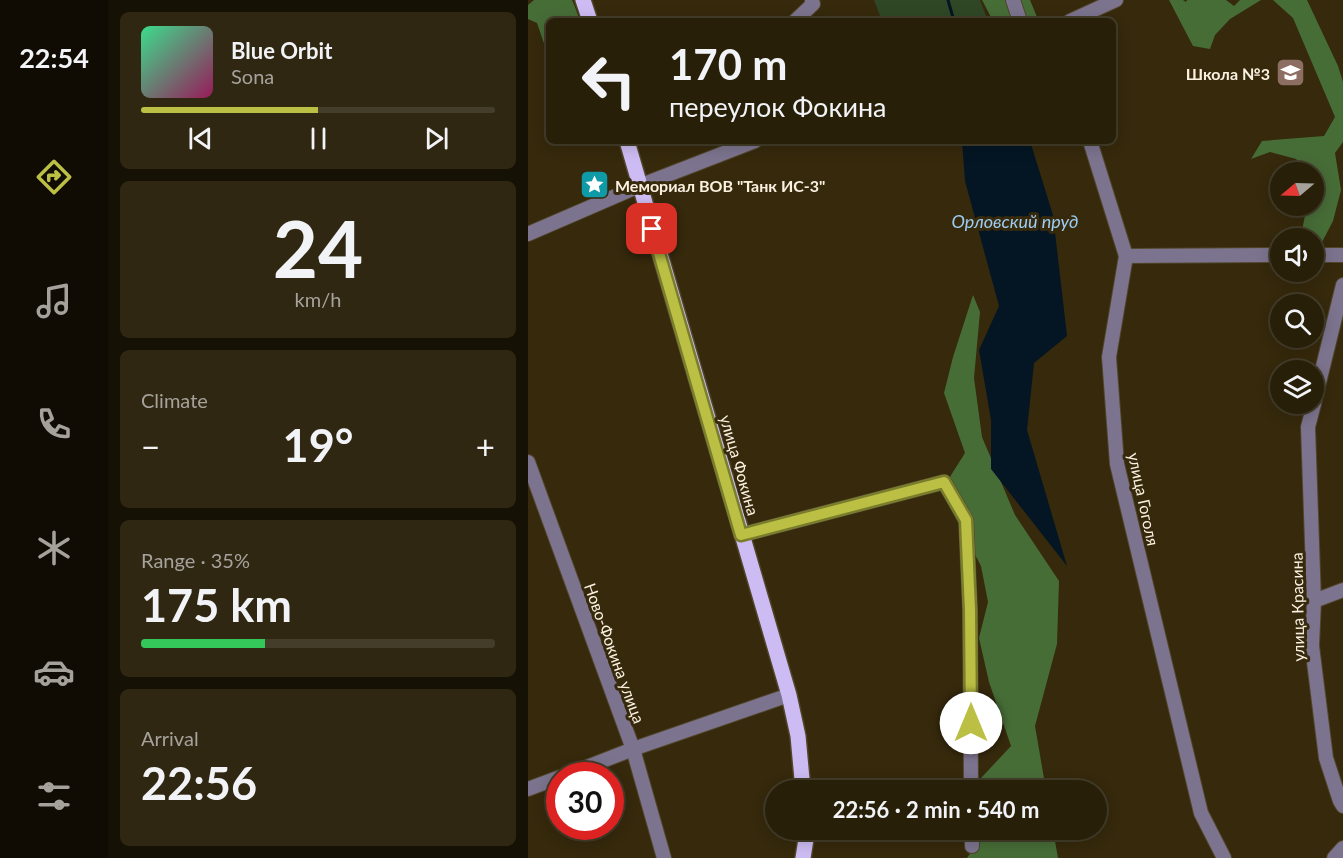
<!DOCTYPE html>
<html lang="en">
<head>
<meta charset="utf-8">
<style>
  body { margin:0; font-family:Lato,sans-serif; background:#302712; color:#f1f3f6; height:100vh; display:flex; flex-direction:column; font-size:22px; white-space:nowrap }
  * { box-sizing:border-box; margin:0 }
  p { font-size:20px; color:#a5a29c }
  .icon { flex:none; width:33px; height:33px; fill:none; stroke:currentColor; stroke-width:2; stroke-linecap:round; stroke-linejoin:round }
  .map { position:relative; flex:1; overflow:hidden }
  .sheet { display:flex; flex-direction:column; gap:12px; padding:12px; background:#161105; width:420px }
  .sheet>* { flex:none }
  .guide { position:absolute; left:18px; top:18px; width:570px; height:126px; border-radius:9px; box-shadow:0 3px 15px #0003,0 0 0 2px #443d2a; background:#281f09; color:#f1f3f6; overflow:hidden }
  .needle { width:39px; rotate:251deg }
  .fabs { position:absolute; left:742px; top:162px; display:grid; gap:12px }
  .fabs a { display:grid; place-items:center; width:54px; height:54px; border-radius:50%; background:#281f09; box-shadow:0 3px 15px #0003,0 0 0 2px #443d2a; font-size:30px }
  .speed { position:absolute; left:18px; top:762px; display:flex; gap:12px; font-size:30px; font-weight:700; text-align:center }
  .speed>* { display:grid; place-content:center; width:78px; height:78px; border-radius:50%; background:#281f09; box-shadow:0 3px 15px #0003,0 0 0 2px #443d2a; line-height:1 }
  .speed .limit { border:9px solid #d22; background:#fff; color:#111 }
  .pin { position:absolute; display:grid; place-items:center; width:51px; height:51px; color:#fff; margin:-26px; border-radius:12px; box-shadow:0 3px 9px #0006 }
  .me { position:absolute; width:66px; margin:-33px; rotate:0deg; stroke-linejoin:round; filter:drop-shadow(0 0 4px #0008) }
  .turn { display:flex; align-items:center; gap:21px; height:126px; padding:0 24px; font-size:27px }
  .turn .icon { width:78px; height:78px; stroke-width:2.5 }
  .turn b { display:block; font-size:42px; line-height:51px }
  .big { font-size:45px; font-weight:700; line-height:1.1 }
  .sheet .widget { flex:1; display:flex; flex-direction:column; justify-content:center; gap:9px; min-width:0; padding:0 21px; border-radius:9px; background:#302712 }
  .sheet .dial { align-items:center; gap:0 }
  .dial b { font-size:78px; line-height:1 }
  .song { display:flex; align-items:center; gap:18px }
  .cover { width:72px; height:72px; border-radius:9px; background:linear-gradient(135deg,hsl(150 70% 55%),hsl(330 70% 35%)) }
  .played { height:6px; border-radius:3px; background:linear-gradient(90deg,#bbc044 50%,#443d2a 50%) }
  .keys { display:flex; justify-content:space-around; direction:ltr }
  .heat { display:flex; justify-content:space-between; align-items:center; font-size:33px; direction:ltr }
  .charge { height:9px; border-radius:4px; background:linear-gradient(90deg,#34c759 35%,#443d2a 0) }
  .trip { position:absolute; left:237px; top:780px; width:342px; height:60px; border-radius:30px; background:#281f09; box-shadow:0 3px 15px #0003,0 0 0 2px #443d2a; font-weight:700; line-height:60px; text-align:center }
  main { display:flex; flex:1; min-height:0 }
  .tabs { display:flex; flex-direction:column; width:108px; justify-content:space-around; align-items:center; background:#100c04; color:#a5a29c }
  .tabs .icon { width:42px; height:42px }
  .tabs .on { color:#bbc044 }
  .tabs b { font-size:27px; color:#f1f3f6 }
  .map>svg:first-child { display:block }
  .green { fill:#304726 }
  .forest { fill:#476d37 }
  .water { fill:#041623 }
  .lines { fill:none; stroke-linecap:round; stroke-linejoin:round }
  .stream { stroke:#041623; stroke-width:3 }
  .minor-casing { stroke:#51452a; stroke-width:16 }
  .major-casing { stroke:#51452a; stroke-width:18 }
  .minor { stroke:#7c748e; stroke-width:14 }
  .major { stroke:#cdbcf3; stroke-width:15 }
  .route-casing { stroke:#7a7d2c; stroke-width:15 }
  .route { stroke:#bbc044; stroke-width:10 }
  .labels { text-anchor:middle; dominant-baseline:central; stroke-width:6; stroke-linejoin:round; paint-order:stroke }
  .poi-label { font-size:16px; font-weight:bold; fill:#faf1e1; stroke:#36290c; text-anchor:end }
  .street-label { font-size:16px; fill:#faf1e1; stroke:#36290c }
  .water-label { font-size:18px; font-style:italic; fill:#9dcdf2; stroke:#36290c }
</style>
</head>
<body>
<main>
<nav class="tabs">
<b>22:54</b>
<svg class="icon on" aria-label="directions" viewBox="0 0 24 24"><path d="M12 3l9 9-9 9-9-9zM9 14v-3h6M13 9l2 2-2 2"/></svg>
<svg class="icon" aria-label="music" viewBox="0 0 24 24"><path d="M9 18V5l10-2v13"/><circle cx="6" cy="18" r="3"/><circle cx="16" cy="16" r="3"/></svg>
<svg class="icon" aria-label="phone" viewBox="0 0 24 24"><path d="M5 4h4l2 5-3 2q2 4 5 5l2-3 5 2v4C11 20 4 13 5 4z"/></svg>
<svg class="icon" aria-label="climate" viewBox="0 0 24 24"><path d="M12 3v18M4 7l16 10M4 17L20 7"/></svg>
<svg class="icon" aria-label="car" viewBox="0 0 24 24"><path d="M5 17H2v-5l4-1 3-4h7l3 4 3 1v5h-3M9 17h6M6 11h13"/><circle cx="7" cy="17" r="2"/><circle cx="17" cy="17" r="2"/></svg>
<svg class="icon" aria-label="filters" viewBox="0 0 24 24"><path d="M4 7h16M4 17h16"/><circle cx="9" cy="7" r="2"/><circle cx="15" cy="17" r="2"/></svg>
</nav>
<section class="sheet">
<div class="widget">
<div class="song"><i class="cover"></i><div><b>Blue Orbit</b><p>Sona</p></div></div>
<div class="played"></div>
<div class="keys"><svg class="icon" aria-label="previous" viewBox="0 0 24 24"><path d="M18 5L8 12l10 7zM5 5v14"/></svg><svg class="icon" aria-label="pause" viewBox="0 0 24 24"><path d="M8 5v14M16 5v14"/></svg><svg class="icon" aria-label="next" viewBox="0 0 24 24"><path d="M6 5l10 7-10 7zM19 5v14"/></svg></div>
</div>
<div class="widget dial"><b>24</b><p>km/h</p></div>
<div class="widget"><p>Climate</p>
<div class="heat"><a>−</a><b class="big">19°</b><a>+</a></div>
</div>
<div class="widget"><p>Range · 35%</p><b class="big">175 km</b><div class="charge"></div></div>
<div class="widget"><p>Arrival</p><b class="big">22:56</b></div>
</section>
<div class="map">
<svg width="815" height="858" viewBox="0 0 815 858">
  <rect width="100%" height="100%" fill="#36290c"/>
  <path class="green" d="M 346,0 L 452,0 L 460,21 L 354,21 Z"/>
  <g class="forest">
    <path d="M 6,0 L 44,0 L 47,7 L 52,21 L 21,21 L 21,58 L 9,23 L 0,19 L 0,5 Z"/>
    <path d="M 454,0 L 502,0 L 509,17 L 465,21 Z"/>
    <path d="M 641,0 L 655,0 L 658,2 L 659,0 L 698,0 L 706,6 L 712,0 L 733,0 L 702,19 L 687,35 L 682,49 L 665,46 Z"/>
    <path d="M 745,0 L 779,0 L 810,66 L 815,82 L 815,142 L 807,153 L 813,190 L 805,221 L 792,246 L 786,243 L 786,238 L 779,238 L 773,235 L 779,206 L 786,206 L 786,172 L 781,172 L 768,159 L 742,152 L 723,159 L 734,141 L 796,136 L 807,117 L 765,18 Z"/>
    <path d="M 445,295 L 452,312 L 446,378 L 454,437 L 487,515 L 531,581 L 529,644 L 507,726 L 518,790 L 454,790 L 453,778 L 483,746 L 461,682 L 451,638 L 460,602 L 453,566 L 413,491 L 437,453 L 416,393 L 425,357 Z"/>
    <path d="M 458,830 L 525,830 L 530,858 L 439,858 Z"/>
  </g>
  <path class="water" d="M 434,141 L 502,141 L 525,215 L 539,336 L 506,363 L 499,430 L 539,566 L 463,469 L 463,420 L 451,350 L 471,306 L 437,181 Z"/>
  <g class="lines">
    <path class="stream" d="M 420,0 L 426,21"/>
    <defs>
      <g id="minor">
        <path d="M 485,0 L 492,21"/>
        <path d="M 267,21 L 285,4 L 284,0"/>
        <path d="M 542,21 L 588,0"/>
        <path d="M 562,141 L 598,256 L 581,357 L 589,464 L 673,813 L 696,858"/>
        <path d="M 0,234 L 111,186 L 227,141"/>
        <path d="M 786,255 L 815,255"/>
        <path d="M 598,256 L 753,255"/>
        <path d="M 786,403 L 815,285"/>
        <path d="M 786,404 L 780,427 L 786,601 L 784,646 L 798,758 L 812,801 L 815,806"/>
        <path d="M 0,462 L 105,749 L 136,858"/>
        <path d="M 213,535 L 416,482 L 438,520 L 442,610 L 443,790"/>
        <path d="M 786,601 L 815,590"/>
        <path d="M 36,776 L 105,749 L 261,695"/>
        <path d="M 0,789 L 32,777"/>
        <path d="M 444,830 L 444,846"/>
        <path d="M 806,858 L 815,848"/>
      </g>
      <g id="major">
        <path d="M 55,0 L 62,21"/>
        <path d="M 99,141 L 261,695 L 270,736 L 275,790"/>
        <path d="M 275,858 L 278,839 L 278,830"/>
      </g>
    </defs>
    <use href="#minor" class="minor-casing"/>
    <use href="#major" class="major-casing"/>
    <use href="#minor" class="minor"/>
    <use href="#major" class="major"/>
  </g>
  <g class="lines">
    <defs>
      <path id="route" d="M 124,229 L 213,535 L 416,482 L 438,520 L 442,610 L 443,723"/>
    </defs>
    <use href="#route" class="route-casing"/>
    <use href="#route" class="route"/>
  </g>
  <defs>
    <symbol id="school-square" viewBox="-11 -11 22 22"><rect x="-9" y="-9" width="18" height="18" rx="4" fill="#8d6e63" stroke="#36290c"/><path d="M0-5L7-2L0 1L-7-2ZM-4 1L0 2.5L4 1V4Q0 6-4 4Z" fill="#fff"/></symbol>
    <symbol id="sight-square" viewBox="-11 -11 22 22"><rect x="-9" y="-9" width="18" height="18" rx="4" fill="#0f9aa8" stroke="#36290c"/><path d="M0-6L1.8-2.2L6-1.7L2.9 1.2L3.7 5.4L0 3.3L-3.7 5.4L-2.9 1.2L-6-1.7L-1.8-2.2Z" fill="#fff"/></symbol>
  </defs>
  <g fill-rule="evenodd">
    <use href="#school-square" x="746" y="56" width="33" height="33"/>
    <use href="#sight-square" x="50" y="168" width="33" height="33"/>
  </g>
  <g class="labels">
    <g class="poi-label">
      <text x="742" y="73">Школа №3</text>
      <text x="87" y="185" text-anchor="start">Мемориал ВОВ "Танк ИС-3"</text>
    </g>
    <g class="street-label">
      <text transform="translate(212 465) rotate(74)">улица Фокина</text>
      <text transform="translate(616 499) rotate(78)">улица Гоголя</text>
      <text transform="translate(769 607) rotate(-91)">улица Красина</text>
      <text transform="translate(87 653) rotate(70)">Ново-Фокина улица</text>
    </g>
    <g class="water-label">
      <text x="487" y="221">Орловский пруд</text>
    </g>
  </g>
</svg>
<div class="fabs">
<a><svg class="needle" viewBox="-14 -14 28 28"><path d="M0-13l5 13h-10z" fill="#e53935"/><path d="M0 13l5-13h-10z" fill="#a5a29c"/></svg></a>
<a><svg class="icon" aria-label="sound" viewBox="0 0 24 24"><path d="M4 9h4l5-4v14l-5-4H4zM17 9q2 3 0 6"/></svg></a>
<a><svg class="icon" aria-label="search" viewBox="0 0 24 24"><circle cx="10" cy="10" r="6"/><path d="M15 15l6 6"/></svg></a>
<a><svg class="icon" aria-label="layers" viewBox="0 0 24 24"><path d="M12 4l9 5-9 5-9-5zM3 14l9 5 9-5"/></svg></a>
</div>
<div class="speed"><div class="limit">30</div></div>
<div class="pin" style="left:124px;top:229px;background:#d93025"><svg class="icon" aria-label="arrive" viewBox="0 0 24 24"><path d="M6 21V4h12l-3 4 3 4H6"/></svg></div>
<svg class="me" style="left:443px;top:723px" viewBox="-20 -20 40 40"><circle r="19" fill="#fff"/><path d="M0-13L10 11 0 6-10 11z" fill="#bbc044"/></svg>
<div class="trip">22:56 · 2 min · 540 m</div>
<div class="guide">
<div class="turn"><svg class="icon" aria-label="left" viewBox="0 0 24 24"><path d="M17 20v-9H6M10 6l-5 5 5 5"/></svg><div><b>170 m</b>переулок Фокина</div></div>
</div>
</div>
</main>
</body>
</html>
